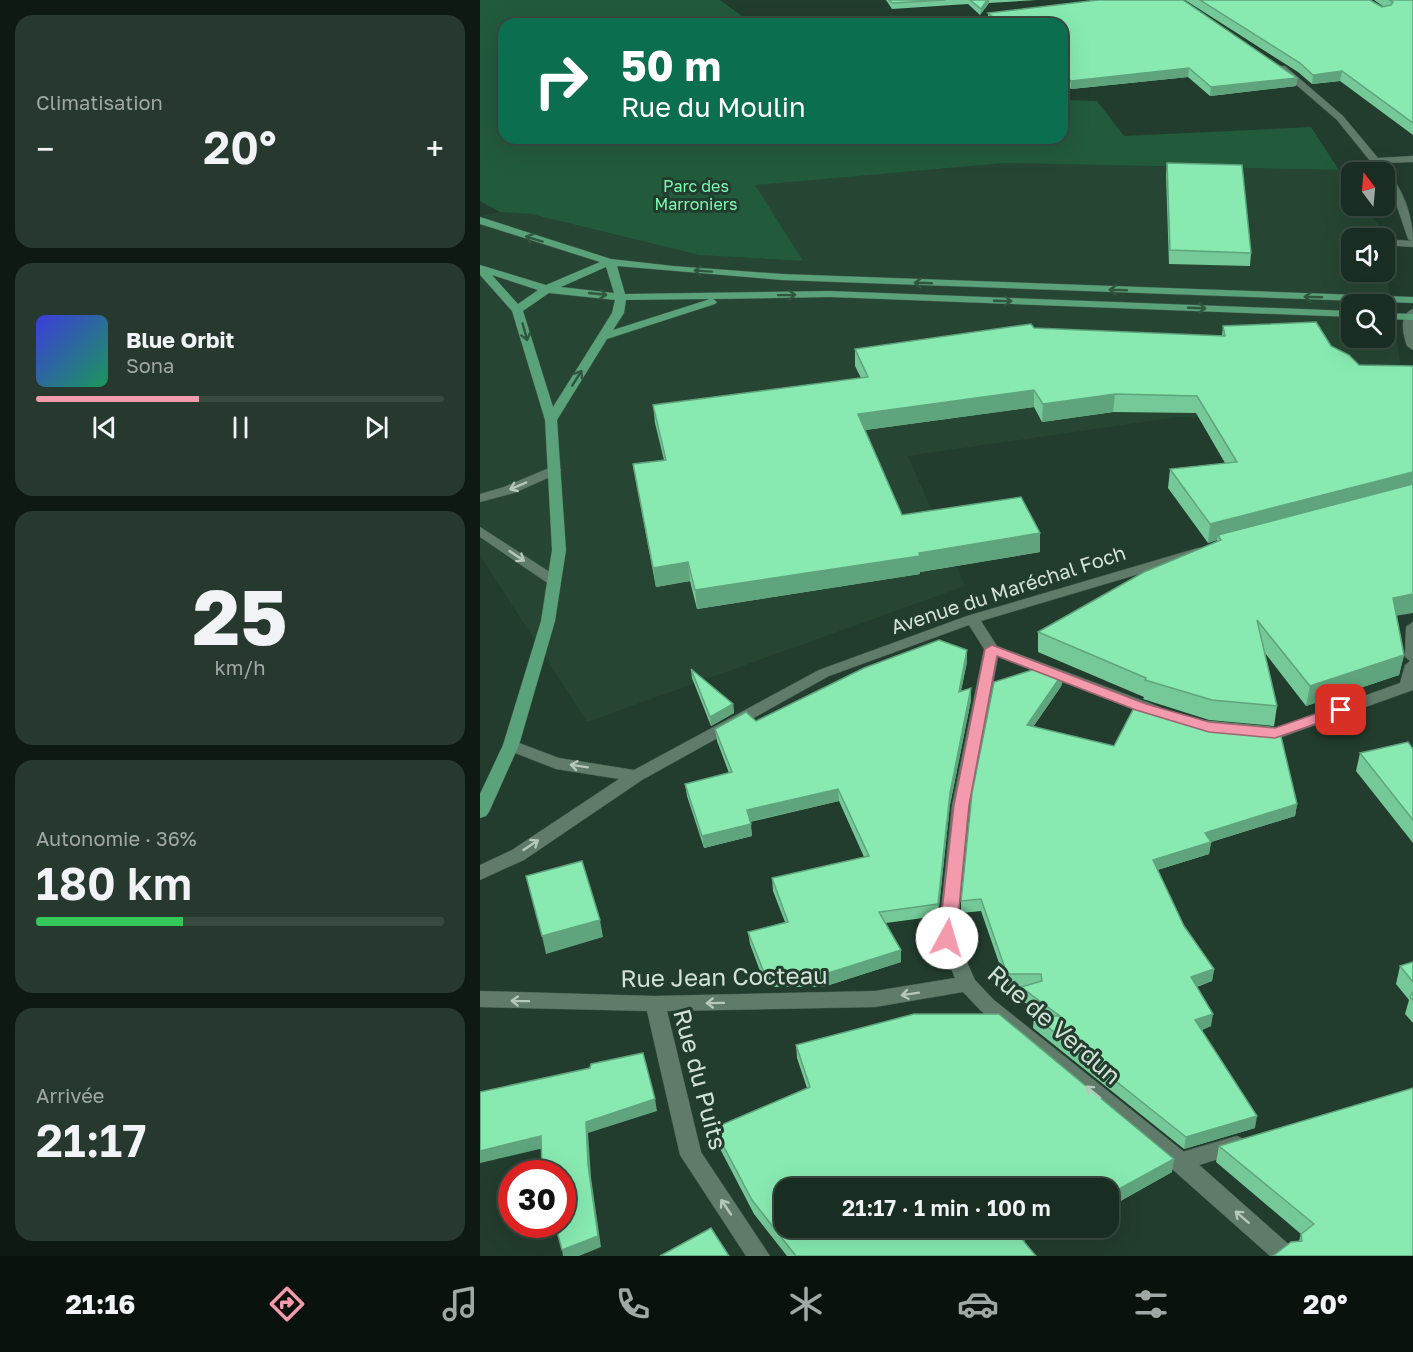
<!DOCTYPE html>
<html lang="fr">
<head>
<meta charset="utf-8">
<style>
  body { margin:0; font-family:"Golos Text",sans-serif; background:#27392f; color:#f1f3f6; height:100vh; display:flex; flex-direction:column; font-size:22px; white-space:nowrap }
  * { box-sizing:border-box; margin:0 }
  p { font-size:20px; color:#9fa8a5 }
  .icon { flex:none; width:33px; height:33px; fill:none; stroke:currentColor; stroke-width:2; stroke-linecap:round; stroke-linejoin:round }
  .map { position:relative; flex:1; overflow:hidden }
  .details { display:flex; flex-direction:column; gap:15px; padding:15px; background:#0e1913; width:480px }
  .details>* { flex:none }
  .banner { position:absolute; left:18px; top:18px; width:570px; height:126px; border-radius:18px; box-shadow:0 6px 24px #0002,0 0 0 2px #384940; background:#0b6e4f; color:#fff; overflow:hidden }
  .needle { width:39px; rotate:344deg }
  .tools { position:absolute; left:861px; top:162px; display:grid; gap:12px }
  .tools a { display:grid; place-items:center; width:54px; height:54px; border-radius:12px; background:#1a2d22; box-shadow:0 6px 24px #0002,0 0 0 2px #384940; font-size:30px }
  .speed { position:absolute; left:18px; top:1160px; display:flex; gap:12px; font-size:30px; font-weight:700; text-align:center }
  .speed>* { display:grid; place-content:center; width:78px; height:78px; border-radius:50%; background:#1a2d22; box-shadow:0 6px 24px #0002,0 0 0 2px #384940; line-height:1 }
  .speed .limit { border:9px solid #d22; background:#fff; color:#111 }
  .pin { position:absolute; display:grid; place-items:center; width:51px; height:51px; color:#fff; margin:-26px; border-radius:12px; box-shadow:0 3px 9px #0006 }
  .me { position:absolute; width:66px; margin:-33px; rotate:6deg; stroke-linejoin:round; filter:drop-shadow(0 0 4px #0008) }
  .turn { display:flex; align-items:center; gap:21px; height:126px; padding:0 24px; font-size:27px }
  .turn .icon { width:78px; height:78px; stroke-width:2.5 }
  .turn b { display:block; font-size:42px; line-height:51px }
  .big { font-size:45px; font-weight:600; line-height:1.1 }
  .details .tile { flex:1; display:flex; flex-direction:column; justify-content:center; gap:9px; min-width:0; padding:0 21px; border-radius:18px; background:#27392f }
  .details .dial { align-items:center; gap:0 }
  .dial b { font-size:78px; line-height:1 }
  .song { display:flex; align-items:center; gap:18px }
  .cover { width:72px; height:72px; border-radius:9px; background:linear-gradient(135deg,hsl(240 70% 55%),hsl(150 70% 35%)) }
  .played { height:6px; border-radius:3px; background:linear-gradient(90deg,#f39aac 40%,#384940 40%) }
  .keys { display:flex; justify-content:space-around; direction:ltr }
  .heat { display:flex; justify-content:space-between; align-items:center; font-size:33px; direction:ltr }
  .charge { height:9px; border-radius:4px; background:linear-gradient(90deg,#34c759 36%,#384940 0) }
  .trip { position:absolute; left:294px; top:1178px; width:345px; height:60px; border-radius:18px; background:#1a2d22; box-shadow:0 6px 24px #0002,0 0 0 2px #384940; font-weight:600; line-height:60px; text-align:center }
  .tab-bar { display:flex; height:96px; justify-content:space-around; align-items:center; background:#0a120e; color:#9fa8a5 }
  .tab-bar .icon { width:42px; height:42px }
  .tab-bar .on { color:#f39aac }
  .tab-bar b { font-size:27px; color:#f1f3f6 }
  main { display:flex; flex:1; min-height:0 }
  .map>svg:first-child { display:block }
  .built { fill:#264633; fill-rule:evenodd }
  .green { fill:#225a3c }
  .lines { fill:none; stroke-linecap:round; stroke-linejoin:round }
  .service-casing { stroke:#42584c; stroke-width:1 }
  .pedestrian-casing { stroke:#42584c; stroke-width:1 }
  .minor-casing { stroke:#42584c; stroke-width:1 }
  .primary-casing { stroke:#42584c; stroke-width:1 }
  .service { fill:#607b6a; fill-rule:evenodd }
  .pedestrian { fill:#607b6a; fill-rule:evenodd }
  .minor { fill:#607b6a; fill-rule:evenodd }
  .primary { fill:#5aa279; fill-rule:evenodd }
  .wall { fill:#75c998 }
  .shaded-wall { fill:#5fa47c }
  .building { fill:#88eab1; stroke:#5fa47c; stroke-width:1.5 }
  .oneway { stroke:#305640 }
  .oneway2 { stroke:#b6c8bc }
  .route { fill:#f39aac; stroke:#9e6470; stroke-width:1.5 }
  .labels { text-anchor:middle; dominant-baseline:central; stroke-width:6; stroke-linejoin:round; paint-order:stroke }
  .far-park-label { font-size:16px; fill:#7bfcb4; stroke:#223c2d }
  .street-label { font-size:20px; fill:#d3e2d8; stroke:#223c2d }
  .near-street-label { font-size:24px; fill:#d3e2d8; stroke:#223c2d }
</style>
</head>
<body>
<main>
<section class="details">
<div class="tile"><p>Climatisation</p>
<div class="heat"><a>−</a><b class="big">20°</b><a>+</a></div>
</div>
<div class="tile">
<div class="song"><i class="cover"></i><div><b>Blue Orbit</b><p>Sona</p></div></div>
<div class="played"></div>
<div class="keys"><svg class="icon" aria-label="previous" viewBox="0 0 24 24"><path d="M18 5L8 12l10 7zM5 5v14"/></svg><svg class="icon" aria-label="pause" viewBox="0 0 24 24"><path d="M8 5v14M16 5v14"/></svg><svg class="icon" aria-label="next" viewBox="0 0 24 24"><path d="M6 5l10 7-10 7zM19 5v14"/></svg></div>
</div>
<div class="tile dial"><b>25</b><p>km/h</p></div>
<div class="tile"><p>Autonomie · 36%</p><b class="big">180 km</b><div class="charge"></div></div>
<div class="tile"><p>Arrivée</p><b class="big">21:17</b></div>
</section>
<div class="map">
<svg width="933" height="1256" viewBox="0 0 933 1256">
  <rect width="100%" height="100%" fill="#223c2d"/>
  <path class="built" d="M 525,163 L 859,170 L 871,188 L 872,206 L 884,206 L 899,225 L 901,238 L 872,238 L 872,272 L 904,272 L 905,264 L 930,429 L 698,417 L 428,456 L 485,586 L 107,722 L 0,555 L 0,216 L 20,212 L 51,214 L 219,255 L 322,261 L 274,185 ZM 872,304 L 904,304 L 904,338 L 872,338 Z"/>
  <path class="green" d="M 0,0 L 240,0 L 273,24 L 24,24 L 24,138 L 582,138 L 582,100 L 617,101 L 644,136 L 831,127 L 859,170 L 525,163 L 275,185 L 323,261 L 219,255 L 51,214 L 20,212 L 0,201 Z"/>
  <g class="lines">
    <defs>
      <g id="service">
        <path d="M 904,239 L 933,241 L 933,247 L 904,245 Z"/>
        <path d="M 74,466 L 79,467 L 81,470 L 79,473 L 34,493 L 0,502 L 0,494 L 24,487 Z"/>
        <path d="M 0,527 L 79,578 L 81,581 L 79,584 L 69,584 L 0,537 Z"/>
      </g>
      <path id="pedestrian" d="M 757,1136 L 764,1139 L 768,1145 L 764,1151 L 700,1171 L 692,1169 L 689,1162 L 692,1155 Z"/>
      <g id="minor">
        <path d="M 799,66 L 805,66 L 863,116 L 898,158 L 933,156 L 933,162 L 902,163 C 921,186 933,212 933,242 L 928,239 L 911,189 L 904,180 L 904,172 L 899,172 L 857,120 L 799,70 Z"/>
        <path d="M 933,309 L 933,350 L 927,346 C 923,334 918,315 933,309 Z"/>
        <path d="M 718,548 L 723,549 L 725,552 L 723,555 L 501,621 L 517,646 L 680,707 L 682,711 L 680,715 L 668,715 L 518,657 L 490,805 L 476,938 L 495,980 L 514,1000 L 708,1155 L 814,1249 L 817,1256 L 790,1256 L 692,1169 L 500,1010 L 483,992 L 395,1007 L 187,1011 L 221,1152 L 290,1256 L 266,1256 L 200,1155 L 167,1011 L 0,1007 L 0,991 L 175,996 L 395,991 L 475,978 L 458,938 L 472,805 L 504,649 L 489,625 L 349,676 L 162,780 L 44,860 L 0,880 L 0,865 L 32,850 L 139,779 L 76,769 L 25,749 L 23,745 L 25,741 L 31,740 L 79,758 L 154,770 L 339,670 L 487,616 Z"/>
        <path d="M 933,622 L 933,690 L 802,737 L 774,736 L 772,732 L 774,728 L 795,728 L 920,683 L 925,665 L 930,661 L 925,657 L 926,627 Z"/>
      </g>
      <g id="primary">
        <path d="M 0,217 L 131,259 L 193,266 L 302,274 L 933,297 L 933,303 L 302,280 L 137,266 L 145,294 L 350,291 L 872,311 L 872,317 L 350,297 L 233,299 L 237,302 L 235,304 L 127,339 L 77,420 L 86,550 L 75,621 L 39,745 L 9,812 L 6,816 L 0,818 L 0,794 L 23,745 L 61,621 L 72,550 L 65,420 L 32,311 L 0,275 L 0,265 L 66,285 L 120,262 L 0,224 ZM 126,267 L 134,293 L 81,287 ZM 12,275 L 58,290 L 38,304 ZM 69,293 L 135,300 L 132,313 L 73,407 L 43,311 ZM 229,299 L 227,300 L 133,330 L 144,313 L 146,300 Z"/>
        <path d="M 904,313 L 933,314 L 933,320 L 904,319 Z"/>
      </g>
    </defs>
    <use href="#service" class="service-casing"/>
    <use href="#pedestrian" class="pedestrian-casing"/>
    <use href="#minor" class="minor-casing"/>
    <use href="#primary" class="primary-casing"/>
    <use href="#service" class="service"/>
    <use href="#pedestrian" class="pedestrian"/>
    <use href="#minor" class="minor"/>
    <use href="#primary" class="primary"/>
  </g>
  <g class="wall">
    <path d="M 406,0 L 557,0 L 509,3 L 500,15 L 488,4 L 412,9 Z"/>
    <path d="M 618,0 L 703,0 L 817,78 L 816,86 L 730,96 L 708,77 L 591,89 L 582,82 L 582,24 L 512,24 L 508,21 L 508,13 Z"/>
    <path d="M 705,0 L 890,0 L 902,7 L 904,7 L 894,0 L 933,0 L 933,135 L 860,81 L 832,84 L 818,72 Z"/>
    <path d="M 687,163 L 771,253 L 770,266 L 689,264 L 686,175 Z"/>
    <path d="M 743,326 L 916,615 L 924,655 L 919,675 L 826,706 L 785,653 L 797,706 L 794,726 L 729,720 L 663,699 L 664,697 L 558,652 L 558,632 L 737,541 L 737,540 L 728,543 L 688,488 L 690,469 L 745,463 L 716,413 L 633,412 L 562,422 L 554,407 L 385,430 L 422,515 L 560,552 L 440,572 L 440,574 L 217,609 L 210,581 L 176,587 L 156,482 L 153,464 L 184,460 L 175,423 L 173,405 L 381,378 L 375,366 L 375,349 L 554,328 L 742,336 Z"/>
    <path d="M 487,662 L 481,691 L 491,688 L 491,700 L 470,805 L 458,916 L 406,923 L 421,962 L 343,987 L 286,987 L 270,944 L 268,932 L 305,922 L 293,891 L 292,878 L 384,857 L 359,801 L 270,822 L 272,836 L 224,848 L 207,796 L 205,784 L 249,773 L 237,741 L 235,729 L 276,721 Z"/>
    <path d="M 211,669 L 253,704 L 254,713 L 231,726 L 212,678 Z"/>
    <path d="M 582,685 L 553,727 L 817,804 L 815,816 L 731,842 L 729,854 L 677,870 L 704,926 L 734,969 L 732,981 L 717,987 L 731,1026 L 722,1030 L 775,1128 L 704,1149 L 553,1028 L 554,1016 L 563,1016 L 540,999 L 541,987 L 542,986 L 527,986 L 501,911 L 481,913 L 481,901 L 492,793 Z"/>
    <path d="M 933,749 L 933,843 L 876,771 L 880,753 Z"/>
    <path d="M 933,962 L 933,1023 L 925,1014 L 929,1000 L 916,984 L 920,966 Z"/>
    <path d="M 316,1045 L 692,1172 L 628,1208 L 628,1188 L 304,1227 L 573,1227 L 543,1241 L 556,1256 L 307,1256 L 274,1214 L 236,1141 L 234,1128 L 327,1088 L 317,1058 Z"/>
    <path d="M 739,1146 L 933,1256 L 819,1241 L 821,1234 L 736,1162 Z"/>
  </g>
  <g class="shaded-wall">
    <path d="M 507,0 L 509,0 L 509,3 L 500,15 L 501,9 Z"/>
    <path d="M 709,68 L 708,77 L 591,89 L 591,81 Z"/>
    <path d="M 862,71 L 860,81 L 832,84 L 833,75 Z"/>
    <path d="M 817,78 L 816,86 L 730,96 L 731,87 Z"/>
    <path d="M 554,390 L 554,407 L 378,431 L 378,414 Z"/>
    <path d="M 635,394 L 633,412 L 562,422 L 563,404 Z"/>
    <path d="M 933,472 L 933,490 L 738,535 L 737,540 L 728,543 L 730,524 Z"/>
    <path d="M 560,533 L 560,552 L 440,572 L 440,574 L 217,609 L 215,590 Z"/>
    <path d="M 208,562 L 210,581 L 176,587 L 173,568 Z"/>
    <path d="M 933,594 L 933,613 L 909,617 L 913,598 Z"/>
    <path d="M 487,650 L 487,662 L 478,704 L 479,692 Z"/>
    <path d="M 924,655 L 919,675 L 826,706 L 830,686 Z"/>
    <path d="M 583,673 L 582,685 L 546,737 L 547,725 Z"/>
    <path d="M 491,688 L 491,700 L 470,805 L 458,916 L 458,904 L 470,793 Z"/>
    <path d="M 253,704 L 254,713 L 231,726 L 230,717 Z"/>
    <path d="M 358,789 L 359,801 L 268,822 L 267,810 Z"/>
    <path d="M 817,804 L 815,816 L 731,842 L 729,854 L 671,872 L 673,860 L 725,833 Z"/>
    <path d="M 271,824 L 272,836 L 224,848 L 222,836 Z"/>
    <path d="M 120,920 L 123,937 L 66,954 L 62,936 Z"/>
    <path d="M 421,950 L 421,962 L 343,987 L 342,975 Z"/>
    <path d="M 734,969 L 732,981 L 709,989 L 711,977 Z"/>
    <path d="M 733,1014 L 731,1026 L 714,1032 L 715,1020 Z"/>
    <path d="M 175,1099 L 177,1111 L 108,1133 L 111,1177 L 121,1247 L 99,1256 L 83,1256 L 82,1250 L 108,1165 L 106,1122 Z"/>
    <path d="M 777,1116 L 775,1128 L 704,1149 L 706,1137 Z"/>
    <path d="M 61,1136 L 64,1148 L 0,1163 L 0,1151 Z"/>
    <path d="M 694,1159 L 692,1172 L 628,1208 L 628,1195 Z"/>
    <path d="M 546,1227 L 573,1227 L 535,1245 L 536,1232 Z"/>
  </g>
  <g class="building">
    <path d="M 409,0 L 466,0 L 412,3 Z"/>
    <path d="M 490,0 L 507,0 L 501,9 Z"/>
    <path d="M 618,0 L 703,0 L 817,78 L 731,87 L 709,68 L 591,81 L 582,73 L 582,24 L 522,24 L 508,13 Z"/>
    <path d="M 720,0 L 890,0 L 902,7 L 911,5 L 913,2 L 909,0 L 933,0 L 933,123 L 862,71 L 833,75 L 820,63 Z"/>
    <path d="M 687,163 L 762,165 L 771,253 L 690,250 Z"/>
    <path d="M 836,322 L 851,346 L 869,355 L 879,365 L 933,366 L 933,472 L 730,524 L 690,469 L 757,462 L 717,396 L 635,394 L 563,404 L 554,390 L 378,414 L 422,515 L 541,497 L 560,533 L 439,553 L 440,556 L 215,590 L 208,562 L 173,568 L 153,464 L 186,460 L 173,405 L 388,377 L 375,349 L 551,324 L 554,328 L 745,336 L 743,326 Z"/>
    <path d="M 933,484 L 933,594 L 913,598 L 924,655 L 830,686 L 777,620 L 797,706 L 732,700 L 665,680 L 666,678 L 558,632 L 664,572 L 741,540 L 738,535 Z"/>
    <path d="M 459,640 L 487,650 L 479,692 L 491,688 L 470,793 L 458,904 L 399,912 L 421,950 L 342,975 L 285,975 L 268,932 L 308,922 L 292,878 L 389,856 L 358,789 L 267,810 L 271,824 L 222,836 L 205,784 L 252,772 L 235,729 L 266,712 L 276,721 L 384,668 Z"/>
    <path d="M 565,666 L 583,673 L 547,725 L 634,746 L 657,702 L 724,721 L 799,728 L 817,804 L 725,833 L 731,842 L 673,860 L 704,926 L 734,969 L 711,977 L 733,1014 L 715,1020 L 777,1116 L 706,1137 L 554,1016 L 580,1016 L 541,987 L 562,981 L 561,974 L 527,974 L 501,899 L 481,901 L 492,793 L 514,682 Z"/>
    <path d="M 211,669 L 253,704 L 230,717 Z"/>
    <path d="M 928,742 L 933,749 L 933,820 L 880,753 Z"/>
    <path d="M 102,861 L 120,920 L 62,936 L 46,876 Z"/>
    <path d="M 933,962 L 933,982 L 920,966 Z"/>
    <path d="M 933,991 L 933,1000 L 930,997 Z"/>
    <path d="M 434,1014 L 519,1014 L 694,1159 L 628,1195 L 628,1188 L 304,1188 L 304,1227 L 546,1227 L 536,1232 L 556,1256 L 316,1256 L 272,1200 L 234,1128 L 330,1087 L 316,1045 Z"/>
    <path d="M 163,1053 L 175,1099 L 106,1122 L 108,1165 L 118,1236 L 82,1250 L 75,1224 L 82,1224 L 82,1173 L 62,1173 L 61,1136 L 0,1151 L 0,1092 L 110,1068 L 111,1064 Z"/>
    <path d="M 933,1088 L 933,1256 L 793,1256 L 811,1242 L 822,1241 L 821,1234 L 834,1224 L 739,1146 Z"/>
    <path d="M 231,1228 L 249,1256 L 180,1256 Z"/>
  </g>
  <defs><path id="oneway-shaft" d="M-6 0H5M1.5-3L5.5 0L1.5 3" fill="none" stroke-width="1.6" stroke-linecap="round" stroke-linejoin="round" transform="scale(1.5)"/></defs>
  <g class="oneway">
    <use href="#oneway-shaft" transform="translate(54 239) rotate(-163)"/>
    <use href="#oneway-shaft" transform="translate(223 271) rotate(-176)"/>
    <use href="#oneway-shaft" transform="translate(443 283) rotate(-178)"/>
    <use href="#oneway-shaft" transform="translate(638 290) rotate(-178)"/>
    <use href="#oneway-shaft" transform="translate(118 294) rotate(6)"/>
    <use href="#oneway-shaft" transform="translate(307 295) rotate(-1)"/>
    <use href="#oneway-shaft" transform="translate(833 297) rotate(-178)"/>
    <use href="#oneway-shaft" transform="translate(523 301) rotate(2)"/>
    <use href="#oneway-shaft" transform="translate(717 308) rotate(2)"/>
    <use href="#oneway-shaft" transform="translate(45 332) rotate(74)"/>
    <use href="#oneway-shaft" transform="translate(97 378) rotate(-58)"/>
  </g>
  <g class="oneway2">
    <use href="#oneway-shaft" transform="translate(38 486) rotate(157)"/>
    <use href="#oneway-shaft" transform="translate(37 556) rotate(34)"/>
    <use href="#oneway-shaft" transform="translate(99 766) rotate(-171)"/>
    <use href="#oneway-shaft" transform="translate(51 845) rotate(-34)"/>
    <use href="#oneway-shaft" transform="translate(430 994) rotate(171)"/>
    <use href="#oneway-shaft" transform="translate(40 1001) rotate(-179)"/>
    <use href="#oneway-shaft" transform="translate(235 1003) rotate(179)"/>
    <use href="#oneway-shaft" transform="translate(613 1092) rotate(-141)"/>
    <use href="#oneway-shaft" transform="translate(246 1207) rotate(-124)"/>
    <use href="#oneway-shaft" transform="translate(762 1217) rotate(-139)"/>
  </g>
  <path class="route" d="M 512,645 L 666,704 L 729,722 L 795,728 L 861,705 L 869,710 L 867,713 L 795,738 L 729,732 L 656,710 L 517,656 L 489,805 L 476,938 L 473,943 L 467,945 L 461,943 L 459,938 L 474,805 L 505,649 Z"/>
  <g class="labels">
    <g class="far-park-label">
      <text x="216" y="186">Parc des<tspan x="216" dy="18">Marroniers</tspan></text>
    </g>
    <g class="street-label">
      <text transform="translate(528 589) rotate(-18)">Avenue du Maréchal Foch</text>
    </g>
    <g class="near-street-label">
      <text transform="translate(244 976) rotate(-1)">Rue Jean Cocteau</text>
      <text transform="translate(575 1024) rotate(41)">Rue de Verdun</text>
      <text transform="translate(221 1079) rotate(75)">Rue du Puits</text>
    </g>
  </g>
</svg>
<div class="tools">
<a><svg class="needle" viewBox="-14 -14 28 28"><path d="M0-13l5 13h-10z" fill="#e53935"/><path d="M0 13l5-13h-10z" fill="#9fa8a5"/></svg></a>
<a><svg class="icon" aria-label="sound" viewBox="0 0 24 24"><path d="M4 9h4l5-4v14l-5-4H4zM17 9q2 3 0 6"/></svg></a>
<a><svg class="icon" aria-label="search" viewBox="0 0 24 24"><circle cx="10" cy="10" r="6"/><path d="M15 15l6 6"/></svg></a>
</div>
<div class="speed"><div class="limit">30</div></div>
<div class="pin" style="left:861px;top:710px;background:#d93025"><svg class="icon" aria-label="arrive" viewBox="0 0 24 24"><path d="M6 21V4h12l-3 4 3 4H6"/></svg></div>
<svg class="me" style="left:467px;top:938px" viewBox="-20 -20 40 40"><circle r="19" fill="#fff"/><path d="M0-13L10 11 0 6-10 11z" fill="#f39aac"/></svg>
<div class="trip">21:17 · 1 min · 100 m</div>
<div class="banner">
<div class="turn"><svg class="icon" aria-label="right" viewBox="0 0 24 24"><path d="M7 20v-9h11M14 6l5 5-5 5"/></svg><div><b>50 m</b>Rue du Moulin</div></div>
</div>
</div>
</main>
<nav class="tab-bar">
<b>21:16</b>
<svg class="icon on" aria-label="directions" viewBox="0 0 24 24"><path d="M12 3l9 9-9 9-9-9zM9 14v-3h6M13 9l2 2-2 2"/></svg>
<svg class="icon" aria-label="music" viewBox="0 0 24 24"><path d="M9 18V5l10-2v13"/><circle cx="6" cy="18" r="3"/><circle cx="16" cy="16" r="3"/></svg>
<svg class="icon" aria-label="phone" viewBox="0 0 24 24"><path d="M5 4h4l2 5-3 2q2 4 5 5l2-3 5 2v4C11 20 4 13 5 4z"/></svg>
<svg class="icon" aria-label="climate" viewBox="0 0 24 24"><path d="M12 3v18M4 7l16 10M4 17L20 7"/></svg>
<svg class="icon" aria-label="car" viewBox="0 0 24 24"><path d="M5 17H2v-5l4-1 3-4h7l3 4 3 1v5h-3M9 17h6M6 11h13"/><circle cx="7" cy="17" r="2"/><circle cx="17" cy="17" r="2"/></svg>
<svg class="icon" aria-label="filters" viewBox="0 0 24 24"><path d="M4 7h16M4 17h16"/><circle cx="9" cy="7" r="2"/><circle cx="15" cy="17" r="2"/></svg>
<b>20°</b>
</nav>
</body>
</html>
